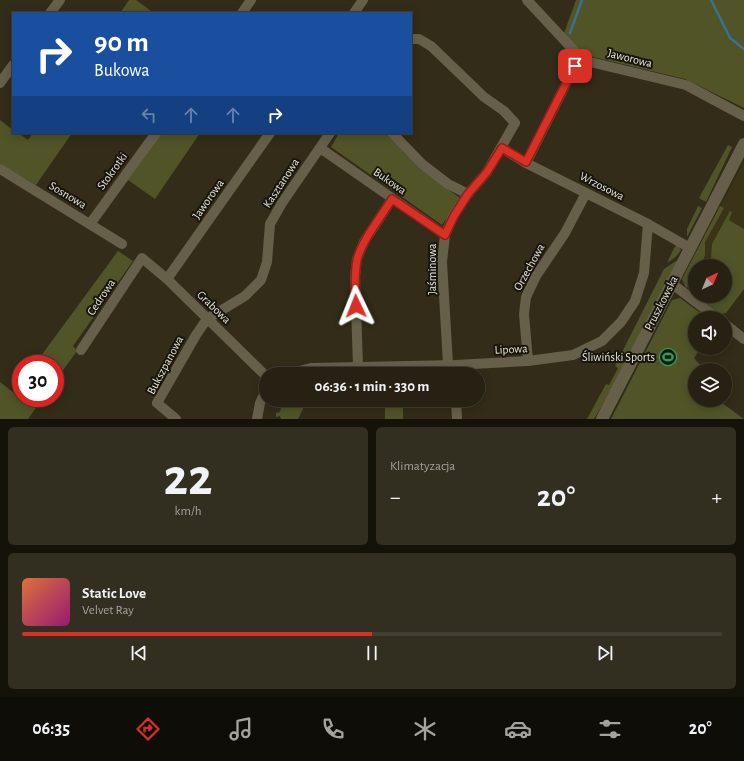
<!DOCTYPE html>
<html lang="pl">
<head>
<meta charset="utf-8">
<style>
  body { margin:0; font-family:"Alegreya Sans",sans-serif; background:#322e20; color:#f1f3f6; height:100vh; display:flex; flex-direction:column; font-size:15px; white-space:nowrap }
  * { box-sizing:border-box; margin:0 }
  p { font-size:13px; color:#a4a39f }
  .icon { flex:none; width:22px; height:22px; fill:none; stroke:currentColor; stroke-width:2; stroke-linecap:round; stroke-linejoin:round }
  .map { position:relative; height:419px; overflow:hidden }
  .sheet { display:flex; flex-direction:column; gap:8px; padding:8px; background:#15120a; flex:1 }
  .sheet>* { flex:none }
  .hud { position:absolute; left:12px; top:12px; width:400px; height:122px; border-radius:0px; box-shadow:0 2px 10px #0003,0 0 0 1px #423e32; background:#1a4fa0; color:#fff; overflow:hidden }
  .needle { width:26px; rotate:44deg }
  .buttons { position:absolute; left:688px; top:259px; display:grid; gap:8px }
  .buttons a { display:grid; place-items:center; width:44px; height:44px; border-radius:50%; background:#262112; box-shadow:0 2px 10px #0003,0 0 0 1px #423e32; font-size:20px }
  .speed { position:absolute; left:12px; top:355px; display:flex; gap:8px; font-size:20px; font-weight:700; text-align:center }
  .speed>* { display:grid; place-content:center; width:52px; height:52px; border-radius:50%; background:#262112; box-shadow:0 2px 10px #0003,0 0 0 1px #423e32; line-height:1 }
  .speed .limit { border:6px solid #d22; background:#fff; color:#111 }
  .pin { position:absolute; display:grid; place-items:center; width:34px; height:34px; color:#fff; margin:-17px; border-radius:8px; box-shadow:0 2px 6px #0006 }
  .me { position:absolute; width:44px; margin:-22px; rotate:358deg; stroke-linejoin:round; filter:drop-shadow(0 0 3px #0008) }
  .turn { display:flex; align-items:center; gap:14px; height:84px; padding:0 16px; font-size:18px }
  .turn .icon { width:52px; height:52px; stroke-width:2.5 }
  .turn b { display:block; font-size:28px; line-height:34px }
  .lanes { display:flex; align-items:center; height:38px; padding:0 16px; background:#0003; justify-content:center; gap:20px; direction:ltr }
  .lanes .off { opacity:.35 }
  .big { font-size:30px; font-weight:700; line-height:1.1 }
  .sheet .card { flex:1; display:flex; flex-direction:column; justify-content:center; gap:6px; min-width:0; padding:0 14px; border-radius:6px; background:#322e20 }
  .sheet .dial { align-items:center; gap:0 }
  .dial b { font-size:52px; line-height:1 }
  .song { display:flex; align-items:center; gap:12px }
  .cover { width:48px; height:48px; border-radius:6px; background:linear-gradient(135deg,hsl(20 70% 55%),hsl(320 70% 35%)) }
  .played { height:4px; border-radius:2px; background:linear-gradient(90deg,#d93025 50%,#423e32 50%) }
  .keys { display:flex; justify-content:space-around; direction:ltr }
  .heat { display:flex; justify-content:space-between; align-items:center; font-size:22px; direction:ltr }
  .sheet .tiles { flex:1; display:grid; gap:8px; grid-template-columns:1fr 1fr }
  .card:last-child { grid-column:span 2 }
  .trip { position:absolute; left:259px; top:367px; width:226px; height:40px; border-radius:20px; background:#262112; box-shadow:0 2px 10px #0003,0 0 0 1px #423e32; font-weight:700; line-height:40px; text-align:center }
  .dock { display:flex; height:64px; justify-content:space-around; align-items:center; background:#0f0d07; color:#a4a39f }
  .dock .icon { width:28px; height:28px }
  .dock .current { color:#d93025 }
  .dock b { font-size:18px; color:#f1f3f6 }
  .map>svg:first-child { display:block }
  .built { fill:#3a3317 }
  .green { fill:#505427 }
  .lines { fill:none; stroke-linecap:round; stroke-linejoin:round }
  .stream { stroke:#3a728f; stroke-width:2.5 }
  .minor { stroke:#66604a; stroke-width:10 }
  .tertiary { stroke:#66604a; stroke-width:12 }
  .route-casing { stroke:#8d1f18; stroke-width:10 }
  .route { stroke:#d93025; stroke-width:7 }
  .labels { text-anchor:middle; dominant-baseline:central; stroke-width:4; stroke-linejoin:round; paint-order:stroke }
  .street-label { font-size:12px; fill:#e8e5d8; stroke:#17150c }
  .poi-label { font-size:12px; fill:#e8e5d8; stroke:#17150c; text-anchor:end }
</style>
</head>
<body>
<div class="map">
<svg width="744" height="419" viewBox="0 0 744 419">
  <rect width="100%" height="100%" fill="#322c18"/>
  <path class="built" d="M 744,162 L 744,289 L 726,313 L 720,314 L 697,296 L 725,296 L 725,266 L 695,266 L 695,295 L 684,286 L 682,279 Z"/>
  <g class="green">
    <path d="M 129,0 L 136,0 L 154,13 L 120,13 Z"/>
    <path d="M 576,0 L 744,0 L 744,108 L 685,79 L 593,57 L 580,52 L 564,33 Z"/>
    <path d="M 0,120 L 13,130 L 13,133 L 18,133 L 28,140 L 33,133 L 72,133 L 36,185 L 0,164 Z"/>
    <path d="M 161,133 L 200,133 L 155,199 L 128,180 Z"/>
    <path d="M 339,133 L 385,133 L 418,167 L 460,198 L 442,225 L 331,147 Z"/>
    <path d="M 728,145 L 732,147 L 706,202 L 699,198 Z"/>
    <path d="M 698,206 L 702,208 L 687,237 L 687,229 Z"/>
    <path d="M 720,206 L 724,208 L 705,242 L 705,255 L 701,266 L 695,266 C 695,275 695,283 686,288 L 682,279 Z"/>
    <path d="M 730,211 L 732,212 L 729,220 L 744,229 L 744,289 L 726,313 L 720,314 L 697,296 L 725,296 L 725,266 L 708,266 L 711,258 L 712,244 Z"/>
    <path d="M 677,244 L 681,250 C 677,257 673,259 667,263 L 674,248 Z"/>
    <path d="M 118,251 L 133,261 L 73,346 L 77,351 L 55,381 L 55,364 L 35,364 Z"/>
    <path d="M 679,259 L 614,386 L 594,419 L 587,419 L 606,384 L 609,385 L 618,368 L 615,366 L 664,269 Z"/>
    <path d="M 680,298 L 707,318 L 695,318 L 695,348 L 701,348 L 694,358 L 704,370 L 695,370 L 695,400 L 723,400 L 722,403 L 744,419 L 611,419 L 672,300 Z"/>
    <path d="M 0,382 L 14,393 L 21,384 L 21,398 L 43,398 L 28,419 L 0,419 Z"/>
    <path d="M 280,400 L 302,400 L 303,409 L 298,419 L 281,419 L 280,416 L 276,417 L 276,413 L 280,412 L 281,408 L 278,406 Z"/>
    <rect x="385" y="401" width="18" height="18"/>
  </g>
  <g class="lines">
    <g class="stream">
      <path d="M 711,0 L 730,38 L 744,49"/>
      <path d="M 570,33 L 582,0"/>
    </g>
    <g class="minor">
      <path d="M 527,0 L 580,57 L 586,61 L 686,85 L 744,116"/>
      <path d="M 50,13 L 60,0"/>
      <path d="M 242,13 L 251,0"/>
      <path d="M 354,13 L 363,0"/>
      <path d="M 411,39 L 419,39 L 431,46 L 484,97 L 504,111 L 515,123 L 487,172 L 468,194 L 453,216 L 445,235 L 442,262 L 448,364"/>
      <path d="M 0,83 L 13,65"/>
      <path d="M 392,133 L 422,164 L 448,184 L 468,194"/>
      <path d="M 320,148 L 445,235"/>
      <path d="M 502,148 L 526,163 L 648,224 L 690,248"/>
      <path d="M 526,163 L 575,66"/>
      <path d="M 0,169 L 122,244"/>
      <path d="M 90,224 L 156,133"/>
      <path d="M 167,279 L 270,133"/>
      <path d="M 671,283 L 717,318"/>
      <path d="M 725,324 L 744,339"/>
      <path d="M 81,350 L 142,258 L 167,279 L 266,376"/>
      <path d="M 528,361 L 524,314 L 526,297 L 536,276 L 565,233 L 586,193"/>
      <path d="M 358,367 L 355,276 L 357,259 L 364,242 L 392,199"/>
      <path d="M 287,374 L 311,368 L 455,365 L 528,361 L 573,355 L 602,341 L 621,322 L 635,301 L 644,273 L 648,224"/>
      <path d="M 456,400 L 457,419"/>
      <path d="M 176,419 L 157,403 L 196,335 L 207,319 L 245,296 L 261,280 L 267,262 L 270,224 L 282,203 L 330,133"/>
      <path d="M 257,419 L 260,403 L 266,390"/>
    </g>
    <path class="tertiary" d="M 602,419 L 744,144"/>
  </g>
  <g class="lines">
    <defs>
      <path id="route" d="M 356,306 C 355,291 354,276 357,260 C 362,240 381,217 392,199 L 445,235 L 454,216 L 468,194 L 487,172 L 502,148 L 526,162 L 575,66"/>
    </defs>
    <use href="#route" class="route-casing"/>
    <use href="#route" class="route"/>
  </g>
  <defs>
    <symbol id="stadium-ring" viewBox="-11 -11 22 22"><circle r="9.5" fill="#17150c" stroke="#2e9e5b" stroke-width="1.5"/><path d="M0-5a6.5 5 0 1 0 0 10a6.5 5 0 1 0 0-10ZM-3.5-1.8h7v3.6h-7Z" fill="#2e9e5b"/></symbol>
  </defs>
  <g fill-rule="evenodd">
    <use href="#stadium-ring" x="658" y="347" width="20" height="20"/>
  </g>
  <g class="labels">
    <g class="street-label">
      <text transform="translate(630 58) rotate(14)">Jaworowa</text>
      <text transform="translate(112 171) rotate(-54)">Stokrotki</text>
      <text transform="translate(390 181) rotate(35)">Bukowa</text>
      <text transform="translate(281 183) rotate(-57)">Kasztanowa</text>
      <text transform="translate(602 186) rotate(27)">Wrzosowa</text>
      <text transform="translate(68 195) rotate(31)">Sosnowa</text>
      <text transform="translate(208 199) rotate(-55)">Jaworowa</text>
      <text transform="translate(529 267) rotate(-61)">Orzechowa</text>
      <text transform="translate(432 269) rotate(-90)">Jaśminowa</text>
      <text transform="translate(101 297) rotate(-56)">Cedrowa</text>
      <text transform="translate(661 303) rotate(-63)">Pruszkowska</text>
      <text transform="translate(214 307) rotate(44)">Grabowa</text>
      <text transform="translate(511 349) rotate(-3)">Lipowa</text>
      <text transform="translate(165 365) rotate(-62)">Bukszpanowa</text>
    </g>
    <g class="poi-label">
      <text x="655" y="357">Śliwiński Sports</text>
    </g>
  </g>
</svg>
<div class="buttons">
<a><svg class="needle" viewBox="-14 -14 28 28"><path d="M0-13l5 13h-10z" fill="#e53935"/><path d="M0 13l5-13h-10z" fill="#a4a39f"/></svg></a>
<a><svg class="icon" aria-label="sound" viewBox="0 0 24 24"><path d="M4 9h4l5-4v14l-5-4H4zM17 9q2 3 0 6"/></svg></a>
<a><svg class="icon" aria-label="layers" viewBox="0 0 24 24"><path d="M12 4l9 5-9 5-9-5zM3 14l9 5 9-5"/></svg></a>
</div>
<div class="speed"><div class="limit">30</div></div>
<div class="pin" style="left:575px;top:66px;background:#d93025"><svg class="icon" aria-label="arrive" viewBox="0 0 24 24"><path d="M6 21V4h12l-3 4 3 4H6"/></svg></div>
<svg class="me" style="left:356px;top:306px" viewBox="-20 -20 40 40"><path d="M0-17L14 15 0 8-14 15z" fill="#d93025" stroke="#fff" stroke-width="4"/></svg>
<div class="trip">06:36 · 1 min · 330 m</div>
<div class="hud">
<div class="turn"><svg class="icon" aria-label="right" viewBox="0 0 24 24"><path d="M7 20v-9h11M14 6l5 5-5 5"/></svg><div><b>90 m</b>Bukowa</div></div>
<div class="lanes"><svg class="icon off" aria-label="left" viewBox="0 0 24 24"><path d="M17 20v-9H6M10 6l-5 5 5 5"/></svg><svg class="icon off" aria-label="ahead" viewBox="0 0 24 24"><path d="M12 20V5M6 11l6-6 6 6"/></svg><svg class="icon off" aria-label="ahead" viewBox="0 0 24 24"><path d="M12 20V5M6 11l6-6 6 6"/></svg><svg class="icon" aria-label="right" viewBox="0 0 24 24"><path d="M7 20v-9h11M14 6l5 5-5 5"/></svg></div>
</div>
</div>
<section class="sheet">
<div class="tiles">
<div class="card dial"><b>22</b><p>km/h</p></div>
<div class="card"><p>Klimatyzacja</p>
<div class="heat"><a>−</a><b class="big">20°</b><a>+</a></div>
</div>
<div class="card">
<div class="song"><i class="cover"></i><div><b>Static Love</b><p>Velvet Ray</p></div></div>
<div class="played"></div>
<div class="keys"><svg class="icon" aria-label="previous" viewBox="0 0 24 24"><path d="M18 5L8 12l10 7zM5 5v14"/></svg><svg class="icon" aria-label="pause" viewBox="0 0 24 24"><path d="M8 5v14M16 5v14"/></svg><svg class="icon" aria-label="next" viewBox="0 0 24 24"><path d="M6 5l10 7-10 7zM19 5v14"/></svg></div>
</div>
</div>
</section>
<nav class="dock">
<b>06:35</b>
<svg class="icon current" aria-label="directions" viewBox="0 0 24 24"><path d="M12 3l9 9-9 9-9-9zM9 14v-3h6M13 9l2 2-2 2"/></svg>
<svg class="icon" aria-label="music" viewBox="0 0 24 24"><path d="M9 18V5l10-2v13"/><circle cx="6" cy="18" r="3"/><circle cx="16" cy="16" r="3"/></svg>
<svg class="icon" aria-label="phone" viewBox="0 0 24 24"><path d="M5 4h4l2 5-3 2q2 4 5 5l2-3 5 2v4C11 20 4 13 5 4z"/></svg>
<svg class="icon" aria-label="climate" viewBox="0 0 24 24"><path d="M12 3v18M4 7l16 10M4 17L20 7"/></svg>
<svg class="icon" aria-label="car" viewBox="0 0 24 24"><path d="M5 17H2v-5l4-1 3-4h7l3 4 3 1v5h-3M9 17h6M6 11h13"/><circle cx="7" cy="17" r="2"/><circle cx="17" cy="17" r="2"/></svg>
<svg class="icon" aria-label="filters" viewBox="0 0 24 24"><path d="M4 7h16M4 17h16"/><circle cx="9" cy="7" r="2"/><circle cx="15" cy="17" r="2"/></svg>
<b>20°</b>
</nav>
</body>
</html>
